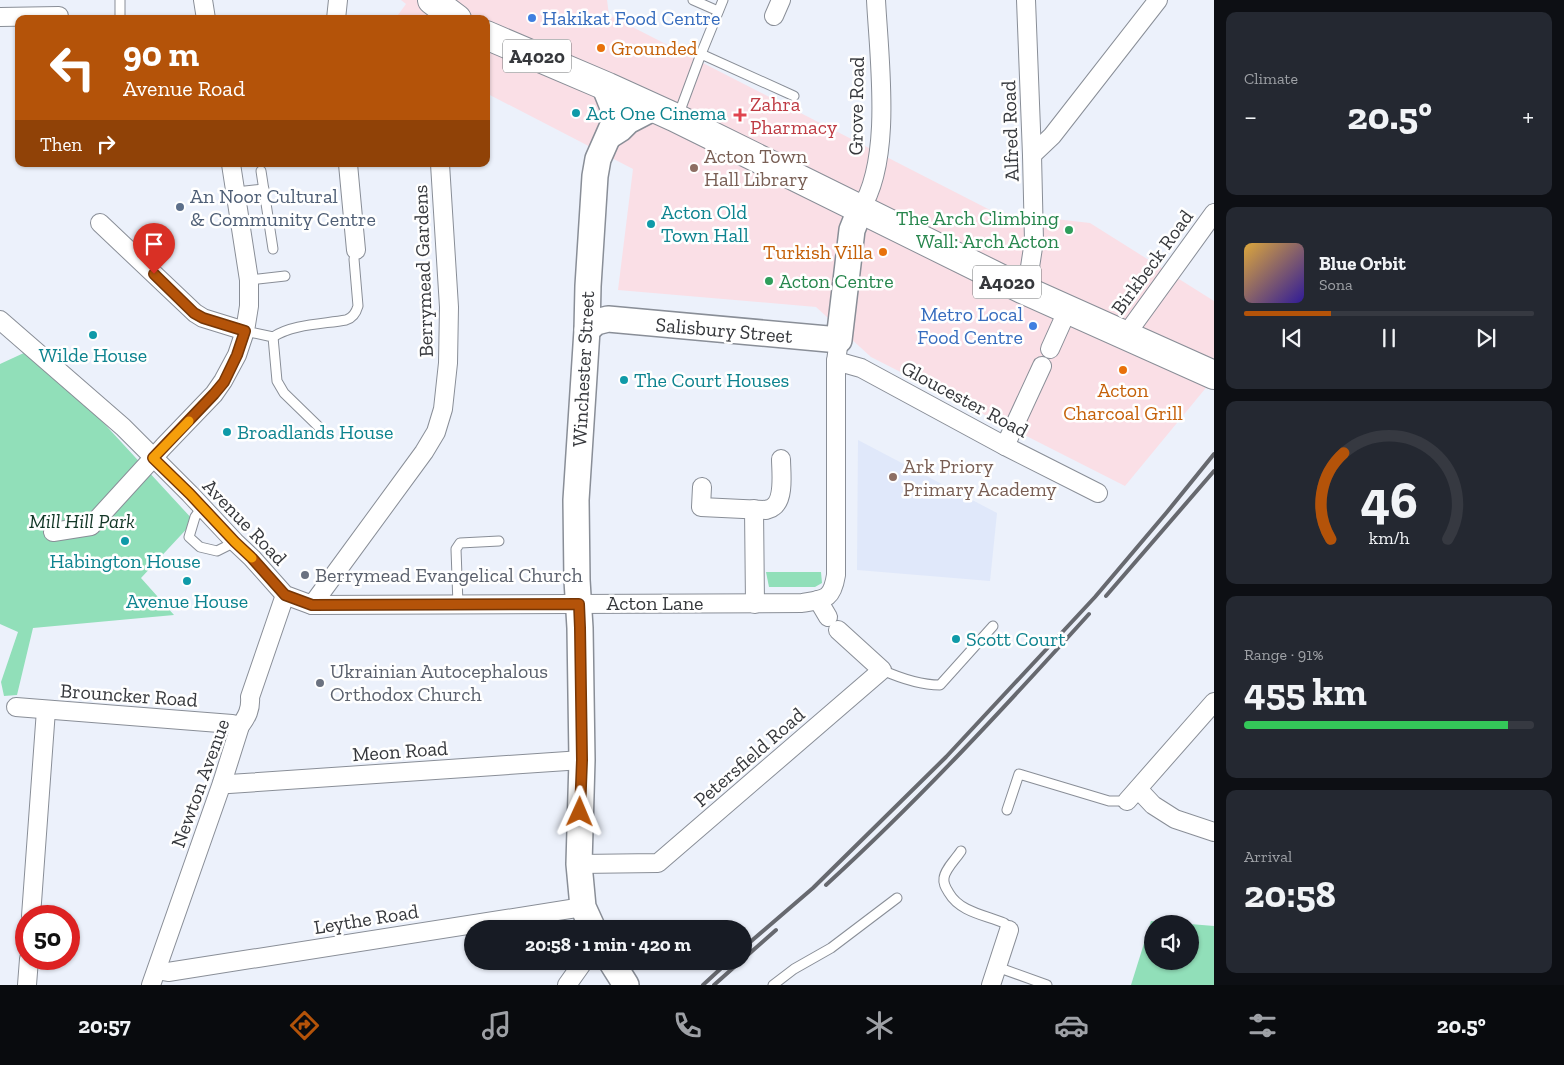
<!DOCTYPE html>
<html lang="en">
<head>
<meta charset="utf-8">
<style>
  body { margin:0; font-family:"Zilla Slab",serif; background:#242831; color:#f1f3f6; height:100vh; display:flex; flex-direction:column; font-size:19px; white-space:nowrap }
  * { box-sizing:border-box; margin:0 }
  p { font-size:16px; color:#9ea1a6 }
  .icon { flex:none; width:28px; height:28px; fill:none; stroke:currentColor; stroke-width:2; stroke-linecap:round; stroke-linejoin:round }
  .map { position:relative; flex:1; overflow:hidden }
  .drawer { display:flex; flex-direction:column; gap:12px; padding:12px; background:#0d0f14; width:350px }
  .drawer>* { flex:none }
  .top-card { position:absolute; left:15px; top:15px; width:475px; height:152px; border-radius:10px; box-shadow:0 1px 4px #0004; background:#b45309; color:#fff; overflow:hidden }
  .controls { position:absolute; left:1144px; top:915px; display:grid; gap:10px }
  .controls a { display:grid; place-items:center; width:55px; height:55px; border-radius:50%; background:#171b24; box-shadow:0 1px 4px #0004; font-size:25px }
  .speed { position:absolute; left:15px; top:905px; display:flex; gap:10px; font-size:25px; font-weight:700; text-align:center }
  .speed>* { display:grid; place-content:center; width:65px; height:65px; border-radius:50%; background:#171b24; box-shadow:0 1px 4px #0004; line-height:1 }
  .speed .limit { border:8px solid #d22; background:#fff; color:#111 }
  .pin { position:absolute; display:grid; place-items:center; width:42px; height:42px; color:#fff; margin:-51px -21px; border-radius:50% 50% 50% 0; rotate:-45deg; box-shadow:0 0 5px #0007 }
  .pin .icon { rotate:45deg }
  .me { position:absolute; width:55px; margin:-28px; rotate:1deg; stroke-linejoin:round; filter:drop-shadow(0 0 4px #0008) }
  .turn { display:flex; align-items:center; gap:18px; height:105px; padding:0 25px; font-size:22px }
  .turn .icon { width:65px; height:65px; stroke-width:2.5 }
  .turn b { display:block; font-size:35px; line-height:42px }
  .then { display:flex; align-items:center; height:48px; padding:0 25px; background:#0003; gap:10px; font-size:19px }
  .big { font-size:38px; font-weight:700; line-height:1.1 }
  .drawer .widget { flex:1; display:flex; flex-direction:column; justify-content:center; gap:8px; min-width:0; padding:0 18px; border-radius:10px; background:#242831 }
  .drawer .dial { align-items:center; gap:0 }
  .dial svg { height:130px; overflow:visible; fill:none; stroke:#363941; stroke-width:7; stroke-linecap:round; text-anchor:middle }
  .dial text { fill:#f1f3f6; stroke:none }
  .song { display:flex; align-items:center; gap:15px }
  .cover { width:60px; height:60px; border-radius:8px; background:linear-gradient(135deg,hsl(40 70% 55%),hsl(250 70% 35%)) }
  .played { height:5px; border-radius:2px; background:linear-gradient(90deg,#b45309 30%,#363941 30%) }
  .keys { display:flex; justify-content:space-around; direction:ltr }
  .heat { display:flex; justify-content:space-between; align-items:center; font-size:28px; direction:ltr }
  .charge { height:8px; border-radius:4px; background:linear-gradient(90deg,#34c759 91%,#363941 0) }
  .trip { position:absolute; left:464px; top:920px; width:288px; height:50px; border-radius:25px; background:#171b24; box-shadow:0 1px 4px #0004; font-weight:700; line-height:50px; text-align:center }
  .tab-bar { display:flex; height:80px; justify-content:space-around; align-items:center; background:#090b0e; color:#9ea1a6 }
  .tab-bar .icon { width:35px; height:35px }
  .tab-bar .on { color:#b45309 }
  .tab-bar b { font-size:22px; color:#f1f3f6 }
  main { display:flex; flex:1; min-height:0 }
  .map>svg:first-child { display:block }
  .commercial { fill:#fadfe6 }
  .built { fill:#e0e8fa }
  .green { fill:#91dfb9 }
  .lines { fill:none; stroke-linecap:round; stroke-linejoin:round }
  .service-casing { stroke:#898e97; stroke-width:11 }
  .minor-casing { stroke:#898e97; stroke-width:20 }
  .secondary-casing { stroke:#898e97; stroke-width:28 }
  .primary-casing { stroke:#898e97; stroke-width:30 }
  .service { stroke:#fff; stroke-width:9 }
  .minor { stroke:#fff; stroke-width:18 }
  .secondary { stroke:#fff; stroke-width:25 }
  .primary { stroke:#fff; stroke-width:28 }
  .rail { stroke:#67696f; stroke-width:4 }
  .route-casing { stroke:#753606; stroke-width:12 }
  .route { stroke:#b45309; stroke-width:9 }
  .slow { stroke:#f59e0b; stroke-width:9 }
  .shop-dot { fill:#3f7fe0; stroke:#fff; stroke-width:2 }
  .food-dot { fill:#e8710a; stroke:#fff; stroke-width:2 }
  .culture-dot { fill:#0f9aa8; stroke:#fff; stroke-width:2 }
  .health-dot { fill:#e0444e; stroke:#fff; stroke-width:2 }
  .education-dot { fill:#8d6e63; stroke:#fff; stroke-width:2 }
  .service-dot { fill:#5c6f8a; stroke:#fff; stroke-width:2 }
  .leisure-dot { fill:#2e9e5b; stroke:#fff; stroke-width:2 }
  .worship-dot { fill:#6b7280; stroke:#fff; stroke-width:2 }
  .labels { text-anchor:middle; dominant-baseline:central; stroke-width:5; stroke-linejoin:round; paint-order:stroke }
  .shield { fill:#fff; stroke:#727476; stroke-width:1 }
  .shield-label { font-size:19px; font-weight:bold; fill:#36383c }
  .shop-label { font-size:20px; fill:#366cbe; stroke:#fff; text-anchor:start }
  .food-label { font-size:20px; fill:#c56008; stroke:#fff; text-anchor:start }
  .health-label { font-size:20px; fill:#be3a42; stroke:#fff; text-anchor:start }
  .street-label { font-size:20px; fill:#36383c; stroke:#fff }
  .culture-label { font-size:20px; fill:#0d838f; stroke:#fff; text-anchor:start }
  .education-label { font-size:20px; fill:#785e54; stroke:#fff; text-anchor:start }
  .service-label { font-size:20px; fill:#4e5e75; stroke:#fff; text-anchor:start }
  .leisure-label { font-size:20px; fill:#27864d; stroke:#fff; text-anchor:end }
  .park-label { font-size:20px; font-style:italic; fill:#133727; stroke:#fff }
  .worship-label { font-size:20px; fill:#5b616d; stroke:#fff; text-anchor:start }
</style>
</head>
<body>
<main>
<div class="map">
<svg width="1214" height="985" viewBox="0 0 1214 985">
  <rect width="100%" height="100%" fill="#ecf1fb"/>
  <path class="commercial" d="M 401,0 L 607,0 L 609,15 L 994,212 L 1090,223 L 1214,301 L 1214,378 L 1125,486 L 871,357 L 816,307 L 618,290 L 633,169 L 486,93 L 486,19 L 395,19 L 406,4 Z"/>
  <path class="built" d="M 858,440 L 997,513 L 990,581 L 857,570 Z"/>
  <g class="green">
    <path d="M 26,352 L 99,418 L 194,521 L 141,578 L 174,615 L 33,628 L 17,695 L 4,696 L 1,682 L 18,632 L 0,624 L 0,364 Z"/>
    <path d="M 766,572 L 821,572 L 822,583 L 815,587 L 769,587 Z"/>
    <path d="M 1151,921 L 1186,924 L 1152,924 L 1152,961 L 1190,961 L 1190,924 L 1214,926 L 1214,985 L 1131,985 Z"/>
  </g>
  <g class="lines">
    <defs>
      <g id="service">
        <path d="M 693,0 L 718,11"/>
        <path d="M 120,19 L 120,0"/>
        <path d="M 701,54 L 723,0"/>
        <path d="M 678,116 L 701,54 L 794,96"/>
        <path d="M 261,171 L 273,249"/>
        <path d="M 236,192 L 264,189"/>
        <path d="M 249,280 L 285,276"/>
        <path d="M 245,331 L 273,337 L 277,381 L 284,393 L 321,429"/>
        <path d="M 273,337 C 292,324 324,324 346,320 C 353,318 356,313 358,306 L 354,259"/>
        <path d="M 202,507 L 195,517 L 189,537 L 200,547 L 217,551 L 235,542"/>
        <path d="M 458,605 L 456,549 L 460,543 L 499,541"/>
        <path d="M 882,670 C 900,678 920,685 940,685 L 993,626"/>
        <path d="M 1007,810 L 1019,774 L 1109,801 L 1127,801"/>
        <path d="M 961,851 C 956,859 945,869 944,878 C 943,884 946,888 949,893 C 960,912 985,915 1004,923 L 1008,926 L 1009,930"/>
        <path d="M 997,967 L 1047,985"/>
        <path d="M 773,985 L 794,969 L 831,948 L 897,898"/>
      </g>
      <g id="minor">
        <path d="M 203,0 L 206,19"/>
        <path d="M 774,16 L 781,0"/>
        <path d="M 0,17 L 59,16"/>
        <path d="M 336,19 L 338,0"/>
        <path d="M 1032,155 L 1052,136 L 1158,0"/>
        <path d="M 348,164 L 356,250"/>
        <path d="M 860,210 C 893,160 879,59 876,0"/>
        <path d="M 100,223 L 195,313 L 203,318 L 245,331"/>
        <path d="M 1022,289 L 1030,267 L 1034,241 L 1032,155 L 1026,0"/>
        <path d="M 0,320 L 123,427 L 190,494 L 235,542 L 252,558 L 285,595 L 312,605 L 802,603 C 825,599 832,600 836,575 L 836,361 L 839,340"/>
        <path d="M 1125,336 L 1214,213"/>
        <path d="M 1050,349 L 1068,309"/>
        <path d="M 836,361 L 861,368 L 1005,446 L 1098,493"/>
        <path d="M 1005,446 L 1042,366"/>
        <path d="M 702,487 L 701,507 L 766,510 C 768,509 771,509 773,507 C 785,499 781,471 781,459"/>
        <path d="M 754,509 L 755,604"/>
        <path d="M 53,532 L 91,526 L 164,446 L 214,394 L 223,381 L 237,355 L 245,331 L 249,306 L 249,280 L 231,164"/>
        <path d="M 818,600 L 828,617"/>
        <path d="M 312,605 L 424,452 L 436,432 L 443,409 L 448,363 L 449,307 L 440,164"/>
        <path d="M 16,707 L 232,724 L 240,726"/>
        <path d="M 222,783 L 229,784 L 582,760"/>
        <path d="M 1138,789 L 1153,805 L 1175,819 L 1214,832"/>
        <path d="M 1127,801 L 1214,702"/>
        <path d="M 579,864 L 658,863 L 882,670 L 838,630"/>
        <path d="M 31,916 L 46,710"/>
        <path d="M 157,970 L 168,972 L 583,907"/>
        <path d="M 27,985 L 29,959"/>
        <path d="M 151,985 L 222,783 L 240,726 C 247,717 251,709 250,697 L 285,595"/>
        <path d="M 567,985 L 584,961"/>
        <path d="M 991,985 L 1009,930"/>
      </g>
      <g id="secondary">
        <path d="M 609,136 L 620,129 L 628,121 L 653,108"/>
        <path d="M 587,330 L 596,322 L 608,319 L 839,340 L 852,230 L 860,210"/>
        <path d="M 593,929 L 583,907 L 579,864 L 582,760 L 580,628 L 577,580 L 576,500 L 587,330 L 588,286 L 595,176 L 598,159 L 613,125 L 614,113 L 612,105 L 604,85"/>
        <path d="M 611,961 L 626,985"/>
      </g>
      <g id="primary">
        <path d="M 432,0 L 457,19"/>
        <path d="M 486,35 L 608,87 L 674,117 L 1022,289 L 1214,375"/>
      </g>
    </defs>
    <use href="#service" class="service-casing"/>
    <use href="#minor" class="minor-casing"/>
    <use href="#secondary" class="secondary-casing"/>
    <use href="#primary" class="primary-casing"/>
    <use href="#service" class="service"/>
    <use href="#minor" class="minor"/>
    <use href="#secondary" class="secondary"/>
    <use href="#primary" class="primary"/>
    <g class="rail">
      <path d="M 1106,596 L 1214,471"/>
      <path d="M 826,885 C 919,800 1005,707 1089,614"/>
      <path d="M 742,949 L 813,888 L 946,757 L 1095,597 L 1167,512 L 1214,454"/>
      <path d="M 742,960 L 776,930"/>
      <path d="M 703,985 L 729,961"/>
      <path d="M 714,985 L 741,961"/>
    </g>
  </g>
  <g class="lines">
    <defs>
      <path id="route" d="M 154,274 L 194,313 L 203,318 L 245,331 L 237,355 L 224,382 L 214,394 L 153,458 L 190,494 L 235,542 L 252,558 L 285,595 L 312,605 L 579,604 L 580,628 L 582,760 L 580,812"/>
    </defs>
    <use href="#route" class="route-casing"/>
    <use href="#route" class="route"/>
    <path class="slow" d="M 189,421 L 153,458 L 190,494 L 235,542 L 252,558"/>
  </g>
  <g class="shop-dot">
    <circle cx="532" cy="18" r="5"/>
    <circle cx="1033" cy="326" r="5"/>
  </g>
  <g class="food-dot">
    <circle cx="601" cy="48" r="5"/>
    <circle cx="883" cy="252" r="5"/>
    <circle cx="1123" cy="370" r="5"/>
  </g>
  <g class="culture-dot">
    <circle cx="576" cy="113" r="5"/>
    <circle cx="651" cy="224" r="5"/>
    <circle cx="93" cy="335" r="5"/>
    <circle cx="624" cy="380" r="5"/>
    <circle cx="227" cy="432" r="5"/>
    <circle cx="125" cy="541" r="5"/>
    <circle cx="187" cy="581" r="5"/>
    <circle cx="956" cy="639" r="5"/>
  </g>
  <path class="health-dot" d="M737.5 107.5h5v5h5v5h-5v5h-5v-5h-5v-5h5z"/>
  <g class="education-dot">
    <circle cx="694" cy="168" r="5"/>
    <circle cx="893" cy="477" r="5"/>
  </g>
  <circle class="service-dot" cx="180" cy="207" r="5"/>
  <g class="leisure-dot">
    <circle cx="1069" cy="230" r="5"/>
    <circle cx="769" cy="281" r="5"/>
  </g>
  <g class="worship-dot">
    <circle cx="305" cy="575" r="5"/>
    <circle cx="320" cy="683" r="5"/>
  </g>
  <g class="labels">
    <g class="shield">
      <rect x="503" y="39.5" width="68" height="33" rx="4"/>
      <rect x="973" y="265.5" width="68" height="33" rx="4"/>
    </g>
    <g class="shield-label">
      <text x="537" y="56">A4020</text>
      <text x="1007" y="282">A4020</text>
    </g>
    <g class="shop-label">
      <text x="542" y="18">Hakikat Food Centre</text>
      <text x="1023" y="314" text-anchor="end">Metro Local<tspan x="1023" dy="23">Food Centre</tspan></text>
    </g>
    <g class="food-label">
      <text x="611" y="48">Grounded</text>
      <text x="873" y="252" text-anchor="end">Turkish Villa</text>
      <text x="1123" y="390" text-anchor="middle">Acton<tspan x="1123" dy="23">Charcoal Grill</tspan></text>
    </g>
    <g class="health-label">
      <text x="750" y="104">Zahra<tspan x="750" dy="23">Pharmacy</tspan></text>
    </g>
    <g class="street-label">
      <text transform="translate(856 106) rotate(-89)">Grove Road</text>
      <text transform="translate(1010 131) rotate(-92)">Alfred Road</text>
      <text transform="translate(1152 262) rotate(-54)">Birkbeck Road</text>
      <text transform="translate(423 271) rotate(-92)">Berrymead Gardens</text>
      <text transform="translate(724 330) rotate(5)">Salisbury Street</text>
      <text transform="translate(583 369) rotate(-87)">Winchester Street</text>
      <text transform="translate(965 399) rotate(28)">Gloucester Road</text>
      <text transform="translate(245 522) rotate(46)">Avenue Road</text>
      <text x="655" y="603">Acton Lane</text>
      <text transform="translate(129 695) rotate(4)">Brouncker Road</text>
      <text transform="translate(400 751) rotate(-4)">Meon Road</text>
      <text transform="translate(749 757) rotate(-41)">Petersfield Road</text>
      <text transform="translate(200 783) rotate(-70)">Newton Avenue</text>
      <text transform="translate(366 919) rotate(-9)">Leythe Road</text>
    </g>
    <g class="culture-label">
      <text x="586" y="113">Act One Cinema</text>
      <text x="661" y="212">Acton Old<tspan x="661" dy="23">Town Hall</tspan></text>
      <text x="93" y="355" text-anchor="middle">Wilde House</text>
      <text x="634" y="380">The Court Houses</text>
      <text x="237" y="432">Broadlands House</text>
      <text x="125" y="561" text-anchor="middle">Habington House</text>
      <text x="187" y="601" text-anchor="middle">Avenue House</text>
      <text x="966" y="639">Scott Court</text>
    </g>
    <g class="education-label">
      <text x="704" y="156">Acton Town<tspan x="704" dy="23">Hall Library</tspan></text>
      <text x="903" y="466">Ark Priory<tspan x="903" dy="23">Primary Academy</tspan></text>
    </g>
    <g class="service-label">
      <text x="190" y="196">An Noor Cultural<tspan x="190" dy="23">&amp; Community Centre</tspan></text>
    </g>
    <g class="leisure-label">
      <text x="1059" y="218">The Arch Climbing<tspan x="1059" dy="23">Wall: Arch Acton</tspan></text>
      <text x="779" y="281" text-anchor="start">Acton Centre</text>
    </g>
    <g class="park-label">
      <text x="82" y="521">Mill Hill Park</text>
    </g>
    <g class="worship-label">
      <text x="315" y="575">Berrymead Evangelical Church</text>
      <text x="330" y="671">Ukrainian Autocephalous<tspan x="330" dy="23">Orthodox Church</tspan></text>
    </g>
  </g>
</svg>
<div class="controls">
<a><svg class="icon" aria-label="sound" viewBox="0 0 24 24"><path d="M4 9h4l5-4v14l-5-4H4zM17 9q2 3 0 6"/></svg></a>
</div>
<div class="speed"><div class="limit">50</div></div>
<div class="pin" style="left:154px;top:274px;background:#d93025"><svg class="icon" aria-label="arrive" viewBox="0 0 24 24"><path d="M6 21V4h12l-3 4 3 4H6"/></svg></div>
<svg class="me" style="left:580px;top:812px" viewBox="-20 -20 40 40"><path d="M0-17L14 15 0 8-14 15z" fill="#b45309" stroke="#fff" stroke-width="4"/></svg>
<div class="trip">20:58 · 1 min · 420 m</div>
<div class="top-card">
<div class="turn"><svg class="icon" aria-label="left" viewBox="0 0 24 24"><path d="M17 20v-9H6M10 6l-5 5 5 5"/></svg><div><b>90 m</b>Avenue Road</div></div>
<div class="then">Then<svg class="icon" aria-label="right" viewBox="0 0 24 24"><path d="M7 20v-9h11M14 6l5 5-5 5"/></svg></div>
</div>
</div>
<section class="drawer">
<div class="widget"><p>Climate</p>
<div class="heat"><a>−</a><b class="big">20.5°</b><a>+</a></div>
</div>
<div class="widget">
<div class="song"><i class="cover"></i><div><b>Blue Orbit</b><p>Sona</p></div></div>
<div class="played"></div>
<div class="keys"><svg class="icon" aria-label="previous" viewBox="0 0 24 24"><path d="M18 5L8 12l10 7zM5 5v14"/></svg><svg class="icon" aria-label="pause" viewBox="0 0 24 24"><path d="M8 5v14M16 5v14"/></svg><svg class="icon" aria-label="next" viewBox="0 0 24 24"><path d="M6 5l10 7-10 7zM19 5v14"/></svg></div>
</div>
<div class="widget dial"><svg viewBox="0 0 100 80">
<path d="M14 69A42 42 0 1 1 86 69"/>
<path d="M14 69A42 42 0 0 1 22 16" stroke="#b45309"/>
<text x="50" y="56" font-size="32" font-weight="700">46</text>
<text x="50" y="72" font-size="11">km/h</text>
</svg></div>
<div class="widget"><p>Range · 91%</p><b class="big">455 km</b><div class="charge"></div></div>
<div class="widget"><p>Arrival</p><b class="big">20:58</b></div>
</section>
</main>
<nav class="tab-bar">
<b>20:57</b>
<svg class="icon on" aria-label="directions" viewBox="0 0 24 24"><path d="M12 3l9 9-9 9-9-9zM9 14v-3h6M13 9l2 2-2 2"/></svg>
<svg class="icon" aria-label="music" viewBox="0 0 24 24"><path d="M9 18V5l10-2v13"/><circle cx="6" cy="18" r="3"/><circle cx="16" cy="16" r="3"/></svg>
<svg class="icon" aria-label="phone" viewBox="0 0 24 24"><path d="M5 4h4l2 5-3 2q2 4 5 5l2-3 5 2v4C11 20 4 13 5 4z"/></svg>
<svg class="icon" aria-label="climate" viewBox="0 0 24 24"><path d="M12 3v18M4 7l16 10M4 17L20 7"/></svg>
<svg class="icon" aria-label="car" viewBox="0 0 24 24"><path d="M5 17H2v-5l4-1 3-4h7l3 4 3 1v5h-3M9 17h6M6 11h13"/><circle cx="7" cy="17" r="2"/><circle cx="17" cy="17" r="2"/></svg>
<svg class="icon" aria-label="filters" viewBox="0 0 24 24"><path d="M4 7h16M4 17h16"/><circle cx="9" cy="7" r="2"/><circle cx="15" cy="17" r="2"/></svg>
<b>20.5°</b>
</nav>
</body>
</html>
